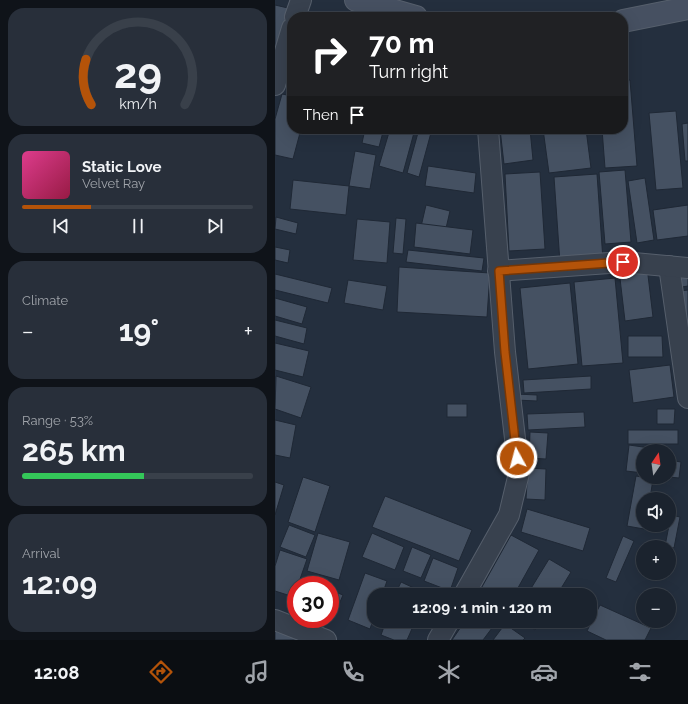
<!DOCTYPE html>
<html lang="en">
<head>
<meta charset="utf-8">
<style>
  body { margin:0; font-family:Raleway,sans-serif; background:#282f3a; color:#f1f3f6; height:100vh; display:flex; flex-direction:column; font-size:15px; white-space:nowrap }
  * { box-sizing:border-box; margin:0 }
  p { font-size:13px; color:#a0a4aa }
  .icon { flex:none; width:22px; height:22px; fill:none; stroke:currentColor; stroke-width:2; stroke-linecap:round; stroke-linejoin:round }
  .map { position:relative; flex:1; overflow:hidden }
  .drawer { display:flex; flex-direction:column; gap:8px; padding:8px; background:#0f1319; width:275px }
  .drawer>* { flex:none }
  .top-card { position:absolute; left:12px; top:12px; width:341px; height:122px; border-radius:16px; box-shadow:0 4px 16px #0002,0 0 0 1px #39404a; background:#202124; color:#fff; overflow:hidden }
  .needle { width:26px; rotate:13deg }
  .buttons { position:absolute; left:361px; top:444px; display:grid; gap:8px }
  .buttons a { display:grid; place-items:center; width:40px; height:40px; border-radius:50%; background:#1b232e; box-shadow:0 4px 16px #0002,0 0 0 1px #39404a; font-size:20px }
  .speed { position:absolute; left:12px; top:576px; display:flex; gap:8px; font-size:20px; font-weight:700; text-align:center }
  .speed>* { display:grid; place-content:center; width:52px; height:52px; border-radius:50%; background:#1b232e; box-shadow:0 4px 16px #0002,0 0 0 1px #39404a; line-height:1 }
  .speed .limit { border:6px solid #d22; background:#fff; color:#111 }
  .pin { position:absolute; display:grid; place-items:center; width:34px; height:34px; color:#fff; margin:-17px; border:2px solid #fff; border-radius:50%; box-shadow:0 1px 4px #0007 }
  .me { position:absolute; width:44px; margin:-22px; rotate:353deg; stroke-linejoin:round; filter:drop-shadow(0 0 3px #0008) }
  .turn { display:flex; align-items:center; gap:14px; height:84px; padding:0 16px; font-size:18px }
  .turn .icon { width:52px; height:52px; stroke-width:2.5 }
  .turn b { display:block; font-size:28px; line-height:34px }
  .then { display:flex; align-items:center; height:38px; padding:0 16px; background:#0003; gap:8px; font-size:15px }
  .big { font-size:30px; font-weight:700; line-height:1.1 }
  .drawer .card { flex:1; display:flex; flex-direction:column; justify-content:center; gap:6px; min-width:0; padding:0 14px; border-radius:16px; background:#282f3a }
  .drawer .dial { align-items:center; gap:0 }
  .dial svg { height:104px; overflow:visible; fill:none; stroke:#39404a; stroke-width:7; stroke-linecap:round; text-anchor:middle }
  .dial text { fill:#f1f3f6; stroke:none }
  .song { display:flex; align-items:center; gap:12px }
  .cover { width:48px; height:48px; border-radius:6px; background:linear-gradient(135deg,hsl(330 70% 55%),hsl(340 70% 35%)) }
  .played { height:4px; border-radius:2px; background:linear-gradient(90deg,#b45309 30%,#39404a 30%) }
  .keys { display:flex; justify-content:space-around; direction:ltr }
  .heat { display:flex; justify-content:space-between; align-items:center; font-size:22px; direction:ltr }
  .charge { height:6px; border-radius:3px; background:linear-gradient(90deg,#34c759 53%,#39404a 0) }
  .trip { position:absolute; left:92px; top:588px; width:230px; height:40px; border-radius:16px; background:#1b232e; box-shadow:0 4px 16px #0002,0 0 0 1px #39404a; font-weight:700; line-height:40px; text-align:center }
  .tab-bar { display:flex; height:64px; justify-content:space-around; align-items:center; background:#0b0e12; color:#a0a4aa }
  .tab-bar .icon { width:28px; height:28px }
  .tab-bar .current { color:#b45309 }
  .tab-bar b { font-size:18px; color:#f1f3f6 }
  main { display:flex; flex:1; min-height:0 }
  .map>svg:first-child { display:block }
  .building { fill:#455162; stroke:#1f2835 }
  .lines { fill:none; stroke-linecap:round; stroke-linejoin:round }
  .minor-casing { stroke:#565f6c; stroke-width:22 }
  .secondary-casing { stroke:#565f6c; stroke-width:24 }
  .minor { stroke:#38414e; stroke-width:20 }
  .secondary { stroke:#465061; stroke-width:22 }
  .route-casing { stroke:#753606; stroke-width:10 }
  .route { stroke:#b45309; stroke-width:7 }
</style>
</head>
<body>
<main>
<section class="drawer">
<div class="card dial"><svg viewBox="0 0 100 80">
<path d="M14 69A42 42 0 1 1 86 69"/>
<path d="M14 69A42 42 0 0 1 10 34" stroke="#b45309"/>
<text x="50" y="56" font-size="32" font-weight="700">29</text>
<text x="50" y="72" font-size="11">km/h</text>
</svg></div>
<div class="card">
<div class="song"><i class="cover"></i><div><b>Static Love</b><p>Velvet Ray</p></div></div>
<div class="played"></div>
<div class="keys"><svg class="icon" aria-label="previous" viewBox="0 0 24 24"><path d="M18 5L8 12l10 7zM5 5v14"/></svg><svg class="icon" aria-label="pause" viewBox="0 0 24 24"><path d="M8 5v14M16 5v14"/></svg><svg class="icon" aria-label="next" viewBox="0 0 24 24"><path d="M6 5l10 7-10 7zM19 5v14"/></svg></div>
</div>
<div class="card"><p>Climate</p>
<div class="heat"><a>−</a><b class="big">19°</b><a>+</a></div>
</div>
<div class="card"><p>Range · 53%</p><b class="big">265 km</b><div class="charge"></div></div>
<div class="card"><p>Arrival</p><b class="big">12:09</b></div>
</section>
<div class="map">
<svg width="413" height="640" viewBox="0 0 413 640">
  <rect width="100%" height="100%" fill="#242f3e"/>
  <g class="building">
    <path d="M 0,5 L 13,8 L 1,57 L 0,57 Z"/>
    <path d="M 17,65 L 17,91 L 12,90 Z"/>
    <path d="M 348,80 L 355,80 L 362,166 L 330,168 L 327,129 L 348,129 Z"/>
    <path d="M 7,94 L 17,96 L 17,129 L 26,129 L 18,159 L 0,155 L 0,119 Z"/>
    <path d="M 401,111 L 408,188 L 381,190 L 374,113 Z"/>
    <path d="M 413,123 L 413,161 L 410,161 L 407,124 Z"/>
    <path d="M 90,129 L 108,132 L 104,147 L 87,143 Z"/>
    <path d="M 115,129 L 140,129 L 128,173 L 104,166 Z"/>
    <path d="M 144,129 L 157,129 L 144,177 L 132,173 Z"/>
    <path d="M 225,129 L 255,129 L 258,160 L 229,164 Z"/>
    <path d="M 268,129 L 311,129 L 316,168 L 274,173 Z"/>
    <path d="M 80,151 L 101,155 L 95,189 L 74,186 Z"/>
    <path d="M 153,166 L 201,173 L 199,193 L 150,186 Z"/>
    <path d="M 350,170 L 356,242 L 330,244 L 324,172 Z"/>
    <path d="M 265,172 L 270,249 L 234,251 L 230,174 Z"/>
    <path d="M 322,174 L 328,260 L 285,263 L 279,177 Z"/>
    <path d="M 370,178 L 379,240 L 362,243 L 353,181 Z"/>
    <path d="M 18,180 L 74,186 L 71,215 L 15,209 Z"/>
    <path d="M 151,205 L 175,211 L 169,237 L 145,231 Z"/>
    <path d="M 413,205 L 413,236 L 382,240 L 378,210 Z"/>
    <path d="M 1,217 L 23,223 L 21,234 L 0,229 Z"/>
    <path d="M 121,218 L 131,219 L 128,254 L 118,253 Z"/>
    <path d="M 82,219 L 115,222 L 112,263 L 78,260 Z"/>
    <path d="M 141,223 L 198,230 L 195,254 L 139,247 Z"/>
    <path d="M 0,247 L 15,250 L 13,263 L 0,260 Z"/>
    <path d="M 133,250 L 209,258 L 207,271 L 131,262 Z"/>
    <path d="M 124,267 L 215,273 L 212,317 L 122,312 Z"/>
    <path d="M 372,267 L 378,317 L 350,321 L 344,270 Z"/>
    <path d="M 413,273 L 413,286 L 407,287 L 404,274 Z"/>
    <path d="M 0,274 L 57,288 L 53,303 L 0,290 Z"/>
    <path d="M 340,278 L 348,363 L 307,366 L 299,282 Z"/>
    <path d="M 73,280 L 112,286 L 108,310 L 69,303 Z"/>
    <path d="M 295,283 L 303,364 L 253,369 L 245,288 Z"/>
    <path d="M 413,290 L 413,333 L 405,291 Z"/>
    <path d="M 0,298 L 32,307 L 27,324 L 0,316 Z"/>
    <path d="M 0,320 L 32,328 L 29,344 L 0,336 Z"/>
    <path d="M 353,336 L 387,336 L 388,357 L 353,357 Z"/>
    <path d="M 0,343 L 34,351 L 28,377 L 0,370 Z"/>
    <path d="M 395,365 L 399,397 L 358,403 L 354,370 Z"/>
    <path d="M 1,376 L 36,387 L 26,418 L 0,409 Z"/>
    <path d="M 316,376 L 316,389 L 249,393 L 248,380 Z"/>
    <path d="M 241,394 L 262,395 L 262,401 L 241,400 Z"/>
    <rect x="172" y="404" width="20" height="13"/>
    <path d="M 382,409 L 400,409 L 399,424 L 382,424 Z"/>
    <path d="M 309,412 L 310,427 L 253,430 L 252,414 Z"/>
    <path d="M 0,420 L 21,425 L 15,458 L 0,455 Z"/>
    <rect x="353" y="430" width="50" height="14"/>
    <path d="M 255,432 L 273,433 L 271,459 L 254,458 Z"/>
    <path d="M 354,445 L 382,449 L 382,451 L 368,451 L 368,473 L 351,471 Z"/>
    <path d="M 394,460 L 406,462 L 404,478 L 394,477 Z"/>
    <path d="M 253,468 L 271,469 L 270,500 L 251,499 Z"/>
    <path d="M 361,476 L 378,479 L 375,499 L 368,499 L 369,529 L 352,526 Z"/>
    <path d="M 28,477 L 55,486 L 40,532 L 13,522 Z"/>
    <path d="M 0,482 L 9,485 L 0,515 Z"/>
    <path d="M 110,496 L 197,530 L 184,561 L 97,527 Z"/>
    <path d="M 252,509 L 315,528 L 308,551 L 246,532 Z"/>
    <path d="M 396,515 L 405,517 L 399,548 L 390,546 Z"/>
    <path d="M 14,525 L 40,535 L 31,557 L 5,547 Z"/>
    <path d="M 43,533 L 75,542 L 64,580 L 32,571 Z"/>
    <path d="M 97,533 L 129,547 L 120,570 L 87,557 Z"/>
    <path d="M 236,535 L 264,550 L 239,595 L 205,595 L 203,594 Z"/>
    <path d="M 348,536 L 359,541 L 341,582 L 331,578 Z"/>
    <path d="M 137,547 L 156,555 L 146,578 L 128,571 Z"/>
    <path d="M 5,550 L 32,559 L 23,585 L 21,585 L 19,597 L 0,591 L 0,566 Z"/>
    <path d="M 158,558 L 183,568 L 175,591 L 149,581 Z"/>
    <path d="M 274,559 L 296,572 L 282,595 L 252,595 Z"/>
    <path d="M 90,573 L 112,581 L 107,595 L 99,595 L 99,617 L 95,629 L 73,620 Z"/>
    <path d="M 33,578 L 49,583 L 49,585 L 31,585 Z"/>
    <path d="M 126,582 L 152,594 L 152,595 L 120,595 Z"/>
    <path d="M 55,590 L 68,595 L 57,621 L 52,619 L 55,619 Z"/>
    <path d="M 325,605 L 376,628 L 370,640 L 331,640 L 312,631 Z"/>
    <path d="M 111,621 L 138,621 L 140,622 L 132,640 L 119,640 L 106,635 Z"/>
    <path d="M 190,621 L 208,621 L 217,628 L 208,640 L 177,640 Z"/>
    <path d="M 246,621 L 266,621 L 260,630 Z"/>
    <path d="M 230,624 L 250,638 L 248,640 L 218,640 Z"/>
    <path d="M 0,631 L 21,638 L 21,640 L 0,640 Z"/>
  </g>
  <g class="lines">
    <defs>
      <g id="minor">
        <path d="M 20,17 L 26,0"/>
        <path d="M 0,85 L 17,28"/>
        <path d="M 394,266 L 413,398"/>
        <path d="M 223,271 L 348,262 L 413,268"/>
        <path d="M 189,595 L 234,515 L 244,473 L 230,352 L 213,129"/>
        <path d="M 0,620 L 51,640"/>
        <path d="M 163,640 L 174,621"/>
      </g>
      <g id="secondary">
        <path d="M 81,0 L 141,17"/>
        <path d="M 348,21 L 413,8"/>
      </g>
    </defs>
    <use href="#minor" class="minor-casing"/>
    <use href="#secondary" class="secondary-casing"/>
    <use href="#minor" class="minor"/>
    <use href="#secondary" class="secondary"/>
  </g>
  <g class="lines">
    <defs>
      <path id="route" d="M 242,458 L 230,352 L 224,271 L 348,262"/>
    </defs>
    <use href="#route" class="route-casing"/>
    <use href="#route" class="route"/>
  </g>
</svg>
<div class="buttons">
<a><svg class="needle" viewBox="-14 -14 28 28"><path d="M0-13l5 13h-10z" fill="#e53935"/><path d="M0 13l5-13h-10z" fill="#a0a4aa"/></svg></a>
<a><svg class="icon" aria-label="sound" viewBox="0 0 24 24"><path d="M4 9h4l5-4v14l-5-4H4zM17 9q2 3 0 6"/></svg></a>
<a>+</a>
<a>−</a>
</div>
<div class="speed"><div class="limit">30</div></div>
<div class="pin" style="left:348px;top:262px;background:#d93025"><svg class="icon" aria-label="arrive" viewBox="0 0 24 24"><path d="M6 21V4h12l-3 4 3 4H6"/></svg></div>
<svg class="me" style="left:242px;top:458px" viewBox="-20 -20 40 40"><circle r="17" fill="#b45309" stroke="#fff" stroke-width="3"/><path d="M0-11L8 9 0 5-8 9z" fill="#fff"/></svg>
<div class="trip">12:09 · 1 min · 120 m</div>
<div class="top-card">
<div class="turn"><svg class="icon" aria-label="right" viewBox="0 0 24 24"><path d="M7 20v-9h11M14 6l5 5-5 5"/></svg><div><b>70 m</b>Turn right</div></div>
<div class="then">Then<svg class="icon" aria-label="arrive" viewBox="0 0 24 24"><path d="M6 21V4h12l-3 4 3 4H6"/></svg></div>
</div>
</div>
</main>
<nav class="tab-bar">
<b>12:08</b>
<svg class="icon current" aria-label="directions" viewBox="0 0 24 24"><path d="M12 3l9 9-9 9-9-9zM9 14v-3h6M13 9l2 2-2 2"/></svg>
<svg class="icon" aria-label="music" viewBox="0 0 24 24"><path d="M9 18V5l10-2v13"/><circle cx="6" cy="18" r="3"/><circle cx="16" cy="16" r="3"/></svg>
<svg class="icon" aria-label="phone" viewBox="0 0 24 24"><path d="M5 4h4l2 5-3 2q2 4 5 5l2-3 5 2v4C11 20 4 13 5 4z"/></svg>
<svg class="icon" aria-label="climate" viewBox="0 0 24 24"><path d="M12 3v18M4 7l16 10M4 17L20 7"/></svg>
<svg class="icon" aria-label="car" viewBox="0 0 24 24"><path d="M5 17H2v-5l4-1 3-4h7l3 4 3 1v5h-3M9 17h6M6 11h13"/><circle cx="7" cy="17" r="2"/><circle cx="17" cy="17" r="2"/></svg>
<svg class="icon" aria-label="filters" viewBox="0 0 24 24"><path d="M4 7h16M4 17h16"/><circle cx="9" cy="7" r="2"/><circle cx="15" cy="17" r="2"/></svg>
</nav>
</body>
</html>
